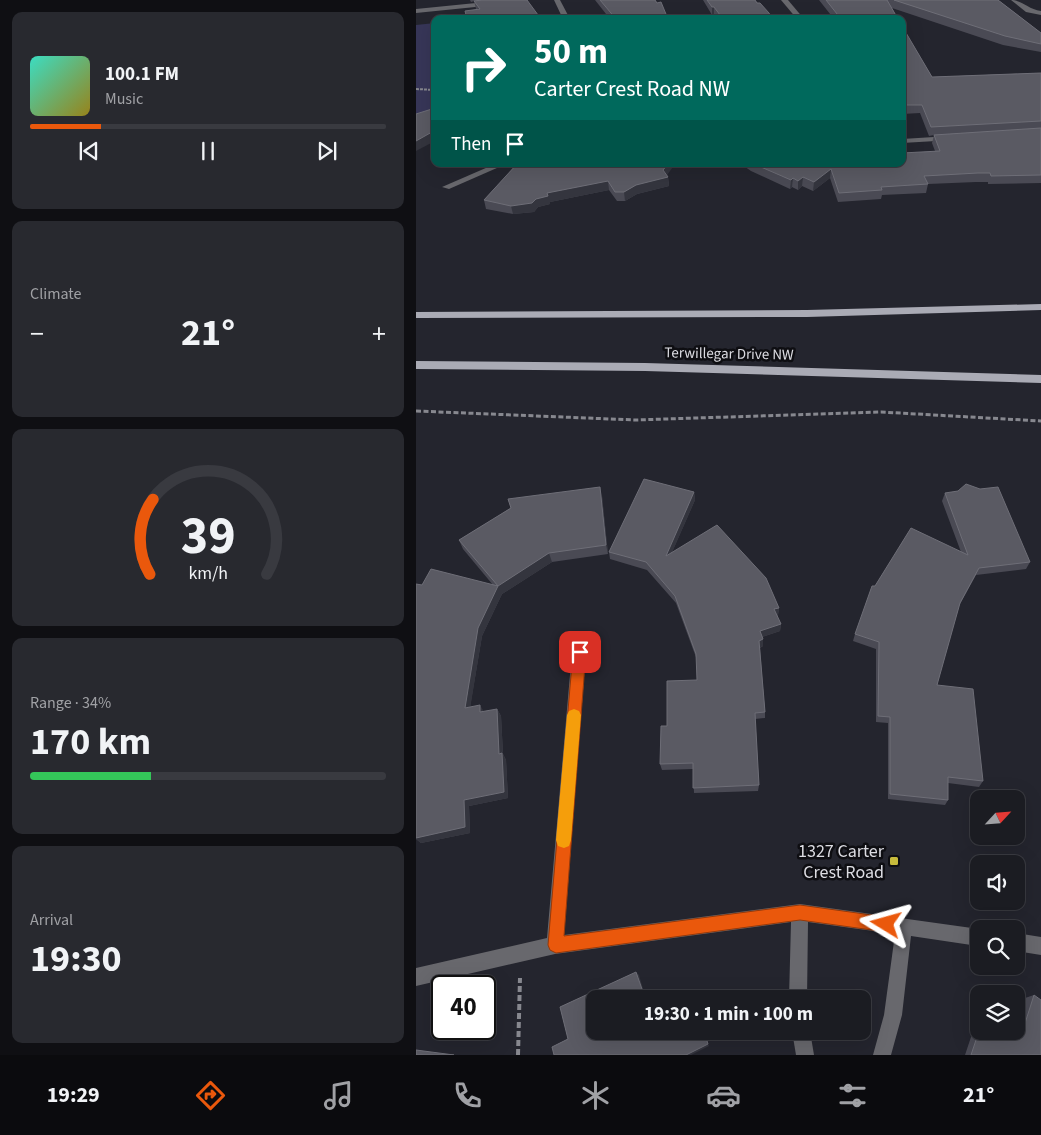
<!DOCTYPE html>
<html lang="en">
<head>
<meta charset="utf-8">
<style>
  body { margin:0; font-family:"Source Sans 3",sans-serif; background:#28292f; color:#f1f3f6; height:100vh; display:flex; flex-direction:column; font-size:19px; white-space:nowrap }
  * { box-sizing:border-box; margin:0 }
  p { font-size:16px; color:#a0a1a5 }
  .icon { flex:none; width:28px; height:28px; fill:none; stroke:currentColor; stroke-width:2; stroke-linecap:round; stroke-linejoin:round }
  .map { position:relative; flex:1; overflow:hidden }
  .drawer { display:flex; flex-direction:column; gap:12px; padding:12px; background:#0f0f13; width:416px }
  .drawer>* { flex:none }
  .top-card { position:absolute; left:15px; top:15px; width:475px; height:152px; border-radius:10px; box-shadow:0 5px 20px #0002,0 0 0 1px #393a40; background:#00695c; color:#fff; overflow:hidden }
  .needle { width:32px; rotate:64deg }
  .buttons { position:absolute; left:554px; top:790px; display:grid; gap:10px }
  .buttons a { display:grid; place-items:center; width:55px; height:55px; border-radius:10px; background:#1b1c22; box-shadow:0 5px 20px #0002,0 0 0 1px #393a40; font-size:25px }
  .speed { position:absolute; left:15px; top:975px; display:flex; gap:10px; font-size:25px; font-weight:700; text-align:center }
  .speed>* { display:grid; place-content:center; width:65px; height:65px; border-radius:50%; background:#1b1c22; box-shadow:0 5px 20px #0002,0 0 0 1px #393a40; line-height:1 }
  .speed .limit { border:2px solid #111; border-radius:8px; background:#fff; color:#111 }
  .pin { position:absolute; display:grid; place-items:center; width:42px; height:42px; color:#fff; margin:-21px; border-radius:10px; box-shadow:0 2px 8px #0006 }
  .me { position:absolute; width:55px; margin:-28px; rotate:278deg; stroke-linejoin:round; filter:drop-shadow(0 0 4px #0008) }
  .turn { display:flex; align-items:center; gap:18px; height:105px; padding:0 20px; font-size:22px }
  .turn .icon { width:65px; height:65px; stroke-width:2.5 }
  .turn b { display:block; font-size:35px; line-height:42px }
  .then { display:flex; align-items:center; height:48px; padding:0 20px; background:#0003; gap:10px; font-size:19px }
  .big { font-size:38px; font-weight:700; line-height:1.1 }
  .drawer .tile { flex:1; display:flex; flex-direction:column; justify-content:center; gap:8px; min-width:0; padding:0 18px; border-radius:10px; background:#28292f }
  .drawer .dial { align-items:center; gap:0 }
  .dial svg { height:130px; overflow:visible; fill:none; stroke:#393a40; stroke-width:7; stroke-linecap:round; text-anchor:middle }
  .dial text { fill:#f1f3f6; stroke:none }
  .song { display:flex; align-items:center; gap:15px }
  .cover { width:60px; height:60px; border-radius:8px; background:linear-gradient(135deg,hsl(170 70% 55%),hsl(50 70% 35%)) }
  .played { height:5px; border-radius:2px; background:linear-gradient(90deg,#ea580c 20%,#393a40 20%) }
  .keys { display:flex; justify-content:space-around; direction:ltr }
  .heat { display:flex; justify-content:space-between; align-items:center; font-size:28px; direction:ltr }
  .charge { height:8px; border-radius:4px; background:linear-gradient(90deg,#34c759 34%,#393a40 0) }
  .trip { position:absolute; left:170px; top:990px; width:285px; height:50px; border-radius:10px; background:#1b1c22; box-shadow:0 5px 20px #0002,0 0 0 1px #393a40; font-weight:700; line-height:50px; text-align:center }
  .menu { display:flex; height:80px; justify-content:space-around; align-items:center; background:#0b0b0e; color:#a0a1a5 }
  .menu .icon { width:35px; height:35px }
  .menu .on { color:#ea580c }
  .menu b { font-size:22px; color:#f1f3f6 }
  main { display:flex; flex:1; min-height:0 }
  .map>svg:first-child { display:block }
  .green { fill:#373658 }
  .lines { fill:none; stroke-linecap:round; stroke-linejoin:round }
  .path-far2 { stroke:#87888f; stroke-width:2; stroke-dasharray:3 1; stroke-linecap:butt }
  .path-far1 { stroke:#87888f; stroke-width:3; stroke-dasharray:5 2.5; stroke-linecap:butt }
  .path { stroke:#87888f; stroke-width:4; stroke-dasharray:6 3; stroke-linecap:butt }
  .minor { fill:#68686d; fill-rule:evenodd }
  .major { fill:#aaabb5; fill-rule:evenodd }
  .wall { fill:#4a4a54 }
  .shaded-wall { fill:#34353e }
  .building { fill:#5a5a63; stroke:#6e6e77 }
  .route { fill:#ea580c; stroke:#983908 }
  .slow { fill:#f59e0b }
  .poi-dot { fill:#c7bb3c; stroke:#0e0e12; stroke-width:2 }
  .labels { text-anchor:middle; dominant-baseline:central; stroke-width:5; stroke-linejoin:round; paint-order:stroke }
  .street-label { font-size:15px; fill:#dcdce2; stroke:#0e0e12 }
  .near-poi-label { font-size:18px; fill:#dcdce2; stroke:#0e0e12; text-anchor:end }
</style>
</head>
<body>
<main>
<section class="drawer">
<div class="tile">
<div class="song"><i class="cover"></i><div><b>100.1 FM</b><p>Music</p></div></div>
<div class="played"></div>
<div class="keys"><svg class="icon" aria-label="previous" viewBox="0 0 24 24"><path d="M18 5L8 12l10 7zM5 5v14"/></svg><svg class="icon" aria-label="pause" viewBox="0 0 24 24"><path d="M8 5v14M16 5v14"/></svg><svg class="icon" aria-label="next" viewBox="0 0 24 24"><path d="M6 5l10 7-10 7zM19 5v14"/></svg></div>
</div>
<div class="tile"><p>Climate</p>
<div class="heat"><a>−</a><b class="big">21°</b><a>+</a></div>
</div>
<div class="tile dial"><svg viewBox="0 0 100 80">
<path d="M14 69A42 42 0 1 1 86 69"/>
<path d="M14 69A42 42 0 0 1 16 23" stroke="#ea580c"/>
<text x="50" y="56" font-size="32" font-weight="700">39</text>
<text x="50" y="72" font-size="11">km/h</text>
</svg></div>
<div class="tile"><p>Range · 34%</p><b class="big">170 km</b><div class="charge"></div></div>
<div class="tile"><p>Arrival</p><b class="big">19:30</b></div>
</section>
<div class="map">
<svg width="625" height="1055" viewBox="0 0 625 1055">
  <rect width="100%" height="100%" fill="#24252e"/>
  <path class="green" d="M 19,23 L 19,112 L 0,119 L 0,25 Z"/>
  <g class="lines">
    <path class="path-far2" d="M 0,89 L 19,90"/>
    <path class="path-far1" d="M 0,411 L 219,420 L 465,412 L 625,421"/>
    <path class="path" d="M 102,1055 L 104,978"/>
    <g class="minor">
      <path d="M 90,0 L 112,0 L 109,2 L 0,13 L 0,9 Z"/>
      <path d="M 138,0 L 144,0 L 154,19 L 147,19 Z"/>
      <path d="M 365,0 L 372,0 L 388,19 L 381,19 Z"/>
      <path d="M 595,0 C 606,0 612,9 625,11 L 625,15 L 610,12 Z"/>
      <path d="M 534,136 L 537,136 L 537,140 L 486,143 L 486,139 Z"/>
      <path d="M 79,164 L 90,164 L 33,189 L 26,187 Z"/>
      <path d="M 163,646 L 168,648 L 170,652 L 148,935 L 384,904 L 563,929 L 562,946 L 495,936 L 486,1015 L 475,1055 L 457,1055 L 468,1015 L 479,934 L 392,922 L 391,999 L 373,999 L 375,922 L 139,954 L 0,986 L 0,968 L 131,938 L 156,652 L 158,648 Z"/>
      <path d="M 600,933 L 625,937 L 625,955 L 600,951 Z"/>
      <path d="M 376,1031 L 394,1031 L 398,1055 L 380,1055 Z"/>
    </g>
    <g class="major">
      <path d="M 625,304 L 625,310 L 391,317 L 0,318 L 0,312 L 391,310 Z"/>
      <path d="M 0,361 L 229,363 L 625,375 L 625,383 L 229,371 L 0,369 Z"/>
    </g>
  </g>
  <g class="wall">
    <path d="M 54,0 L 111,0 L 60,9 L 58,1 L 55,2 Z"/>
    <path d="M 179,0 L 239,0 L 252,19 L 194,19 Z"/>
    <path d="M 287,0 L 339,0 L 356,19 L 301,19 L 298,15 L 296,15 Z"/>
    <path d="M 403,0 L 582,0 L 625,33 L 625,52 L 587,45 L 476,8 L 482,19 L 418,19 Z"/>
    <path d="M 486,26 L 516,77 L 625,73 L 625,183 L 572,184 L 572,182 L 560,182 L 512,184 L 510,193 L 466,195 L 465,199 L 422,202 L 414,178 L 397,191 L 386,186 L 382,190 L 376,187 L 374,189 L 335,171 L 325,164 L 486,164 L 519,151 L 516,143 L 518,135 L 513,136 L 504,113 L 486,114 Z"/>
    <path d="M 101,164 L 251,175 L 252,177 L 253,186 L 221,194 L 209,201 L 201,201 L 193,190 L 134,202 L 134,204 L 122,207 L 118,212 L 97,214 L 70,209 L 68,200 Z"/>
    <path d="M 278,492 L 279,500 L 256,552 L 363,608 L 362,615 L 361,616 L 365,624 L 364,631 L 346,637 L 347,646 L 344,648 L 349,712 L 349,718 L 339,719 L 343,785 L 342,791 L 278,793 L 277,769 L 246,770 L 244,764 L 251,726 L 281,680 L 281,660 L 260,603 L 231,570 L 194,559 L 193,552 Z"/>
    <path d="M 529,493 L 614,562 L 610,569 L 560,575 L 543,606 L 521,685 L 567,781 L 563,787 L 532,783 L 532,800 L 529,805 L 472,799 L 472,723 L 460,722 L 460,649 L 437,641 L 439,634 L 459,586 L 545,552 L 526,501 Z"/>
    <path d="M 186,496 L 192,554 L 136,562 L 86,594 L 66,636 L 54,707 L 68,712 L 81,709 L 85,716 L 87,754 L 90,760 L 92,798 L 53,806 L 54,833 L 5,843 L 0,839 L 0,838 L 6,585 L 77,585 L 47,549 L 43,540 L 95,509 L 92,499 Z"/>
    <path d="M 618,995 L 625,1055 L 549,1055 L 562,1016 L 562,1031 L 599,1032 L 600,1031 L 600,1028 L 609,998 Z"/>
  </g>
  <g class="shaded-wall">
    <rect x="296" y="7" width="2" height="8"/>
    <path d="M 16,132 L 19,141 L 0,151 L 0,141 Z"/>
    <path d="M 252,164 L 259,164 L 249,178 L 252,177 L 253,186 L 221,194 L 209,201 L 208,192 L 247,170 Z"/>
    <path d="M 415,169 L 414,178 L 397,191 L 398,182 Z"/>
    <path d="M 387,177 L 386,186 L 382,190 L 382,181 Z"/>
    <path d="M 377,178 L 376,187 L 374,189 L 375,180 Z"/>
    <path d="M 192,181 L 193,190 L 134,202 L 134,204 L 122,207 L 118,212 L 97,214 L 95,206 L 120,199 L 131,193 Z"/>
    <path d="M 184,487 L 186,496 L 192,554 L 190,545 Z"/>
    <path d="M 278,492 L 279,500 L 251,564 L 250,556 Z"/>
    <path d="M 133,553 L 136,562 L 86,594 L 66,636 L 53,715 L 49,708 L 62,628 L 82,586 Z"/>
    <path d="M 363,608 L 362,615 L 357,617 L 358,609 Z"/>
    <path d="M 365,624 L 364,631 L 343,638 L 344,631 Z"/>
    <path d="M 347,639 L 347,646 L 343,648 L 343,641 Z"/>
    <path d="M 64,705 L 68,712 L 64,712 Z"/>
    <path d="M 81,709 L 85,716 L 87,754 L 90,760 L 92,798 L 53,806 L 54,833 L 5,843 L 0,839 L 0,838 L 48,800 L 83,754 Z"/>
    <path d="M 220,972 L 223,975 L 229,996 L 227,992 Z"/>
    <path d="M 292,1044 L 293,1046 L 275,1055 L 270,1055 Z"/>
  </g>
  <g class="building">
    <path d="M 66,0 L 111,0 L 125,19 L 51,19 L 49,11 L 64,9 L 58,1 Z"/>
    <path d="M 184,0 L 239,0 L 241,3 L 245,2 L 252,19 L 200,19 Z"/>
    <path d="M 291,0 L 339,0 L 341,3 L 344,3 L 353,13 L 356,19 L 307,19 L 298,7 L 296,7 Z"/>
    <path d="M 410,0 L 471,0 L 482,19 L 425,19 Z"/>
    <path d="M 478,0 L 582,0 L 625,33 L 625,44 L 589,36 Z"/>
    <path d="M 486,26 L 516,77 L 625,73 L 625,121 L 515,127 L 506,105 L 486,105 Z"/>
    <path d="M 19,108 L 19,135 L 16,132 L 0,141 L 0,114 Z"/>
    <path d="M 625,128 L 625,175 L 575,176 L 574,173 L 562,173 L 508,176 L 512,184 L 465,187 L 466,190 L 423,193 L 415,169 L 398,182 L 387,177 L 382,181 L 377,178 L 375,180 L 338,164 L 486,164 L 486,153 L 524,151 L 518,135 Z"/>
    <path d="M 101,164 L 252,164 L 247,170 L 252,177 L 220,185 L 208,192 L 199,192 L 192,181 L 131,193 L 132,196 L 120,199 L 116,203 L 95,206 L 68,200 Z"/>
    <path d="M 228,479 L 278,492 L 250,556 L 301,525 L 350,578 L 363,608 L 358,609 L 365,624 L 344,631 L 347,639 L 343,641 L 349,712 L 339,713 L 343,785 L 277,788 L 277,763 L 244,764 L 245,726 L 251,726 L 251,681 L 281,680 L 280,654 L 259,596 L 230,562 L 193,552 Z"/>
    <path d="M 550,484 L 564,489 L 582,487 L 614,562 L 563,568 L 544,603 L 521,685 L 557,689 L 567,781 L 532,777 L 532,800 L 474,794 L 474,717 L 462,716 L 463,642 L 439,634 L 456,586 L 459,586 L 495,528 L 552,555 L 529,493 L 542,491 Z"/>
    <path d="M 184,487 L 190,545 L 133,553 L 82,586 L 62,628 L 49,708 L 64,705 L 64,712 L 81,709 L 83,754 L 86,753 L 88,792 L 48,800 L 49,827 L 0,838 L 0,584 L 6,585 L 15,569 L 82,586 L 43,540 L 95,508 L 92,499 Z"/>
    <path d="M 220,972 L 227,992 L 231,991 L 234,999 L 179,999 L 179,1031 L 288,1031 L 292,1044 L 270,1055 L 138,1055 L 136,1047 L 152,1039 L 144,1007 Z"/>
    <path d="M 274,990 L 277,999 L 254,999 Z"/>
    <path d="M 618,995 L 625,1000 L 625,1055 L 555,1055 L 563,1031 L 598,1031 L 605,1036 Z"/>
    <path d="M 0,1050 L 38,1055 L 0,1055 Z"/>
  </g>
  <path class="route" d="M 164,646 L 168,648 L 170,652 L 148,936 L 384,905 L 470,917 L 476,919 L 478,924 L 476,930 L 470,932 L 384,920 L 140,953 L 134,950 L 132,945 L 157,652 L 159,648 Z"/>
  <path class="slow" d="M 158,709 L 163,711 L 165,715 L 155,840 L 153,846 L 148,848 L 142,846 L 140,840 L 151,715 L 153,711 Z"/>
  <rect class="poi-dot" x="473" y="856" width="10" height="10" rx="2.5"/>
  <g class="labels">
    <g class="street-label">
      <text transform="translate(313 354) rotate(1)">Terwillegar Drive NW</text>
    </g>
    <g class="near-poi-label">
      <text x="468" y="851">1327 Carter<tspan x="468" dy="21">Crest Road</tspan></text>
    </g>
  </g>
</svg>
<div class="buttons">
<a><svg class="needle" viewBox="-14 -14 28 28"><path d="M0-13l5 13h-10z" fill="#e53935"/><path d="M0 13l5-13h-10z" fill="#a0a1a5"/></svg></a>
<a><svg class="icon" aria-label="sound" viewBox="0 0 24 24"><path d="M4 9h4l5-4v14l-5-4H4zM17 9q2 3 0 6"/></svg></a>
<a><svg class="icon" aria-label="search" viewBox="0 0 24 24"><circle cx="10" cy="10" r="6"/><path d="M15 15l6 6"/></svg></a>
<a><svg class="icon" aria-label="layers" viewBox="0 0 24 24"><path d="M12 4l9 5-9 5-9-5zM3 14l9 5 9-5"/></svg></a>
</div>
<div class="speed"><div class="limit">40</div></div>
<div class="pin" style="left:164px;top:652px;background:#d93025"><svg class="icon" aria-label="arrive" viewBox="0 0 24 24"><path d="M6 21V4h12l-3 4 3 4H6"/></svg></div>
<svg class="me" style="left:470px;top:924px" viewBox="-20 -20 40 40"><path d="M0-17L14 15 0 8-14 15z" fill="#ea580c" stroke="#fff" stroke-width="4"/></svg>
<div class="trip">19:30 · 1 min · 100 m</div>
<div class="top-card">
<div class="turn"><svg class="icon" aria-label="right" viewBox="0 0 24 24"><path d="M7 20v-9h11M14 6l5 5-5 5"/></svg><div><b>50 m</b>Carter Crest Road NW</div></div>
<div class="then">Then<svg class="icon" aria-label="arrive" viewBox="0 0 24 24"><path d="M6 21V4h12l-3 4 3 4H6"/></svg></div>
</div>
</div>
</main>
<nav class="menu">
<b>19:29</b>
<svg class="icon on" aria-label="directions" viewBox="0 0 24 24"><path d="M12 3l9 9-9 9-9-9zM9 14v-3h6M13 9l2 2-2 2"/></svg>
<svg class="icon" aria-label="music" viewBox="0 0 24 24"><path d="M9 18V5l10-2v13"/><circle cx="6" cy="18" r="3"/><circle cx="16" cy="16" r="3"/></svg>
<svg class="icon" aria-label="phone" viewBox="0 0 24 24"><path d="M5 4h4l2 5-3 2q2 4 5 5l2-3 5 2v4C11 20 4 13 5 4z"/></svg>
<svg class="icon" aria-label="climate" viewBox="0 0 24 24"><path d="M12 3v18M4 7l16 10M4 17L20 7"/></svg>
<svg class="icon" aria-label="car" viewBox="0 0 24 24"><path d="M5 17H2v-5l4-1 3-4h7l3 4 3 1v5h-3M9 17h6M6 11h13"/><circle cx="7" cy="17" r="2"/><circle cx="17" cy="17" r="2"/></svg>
<svg class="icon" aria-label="filters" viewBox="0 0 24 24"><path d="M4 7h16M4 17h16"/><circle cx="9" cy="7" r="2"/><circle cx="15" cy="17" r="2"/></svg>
<b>21°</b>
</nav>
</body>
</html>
